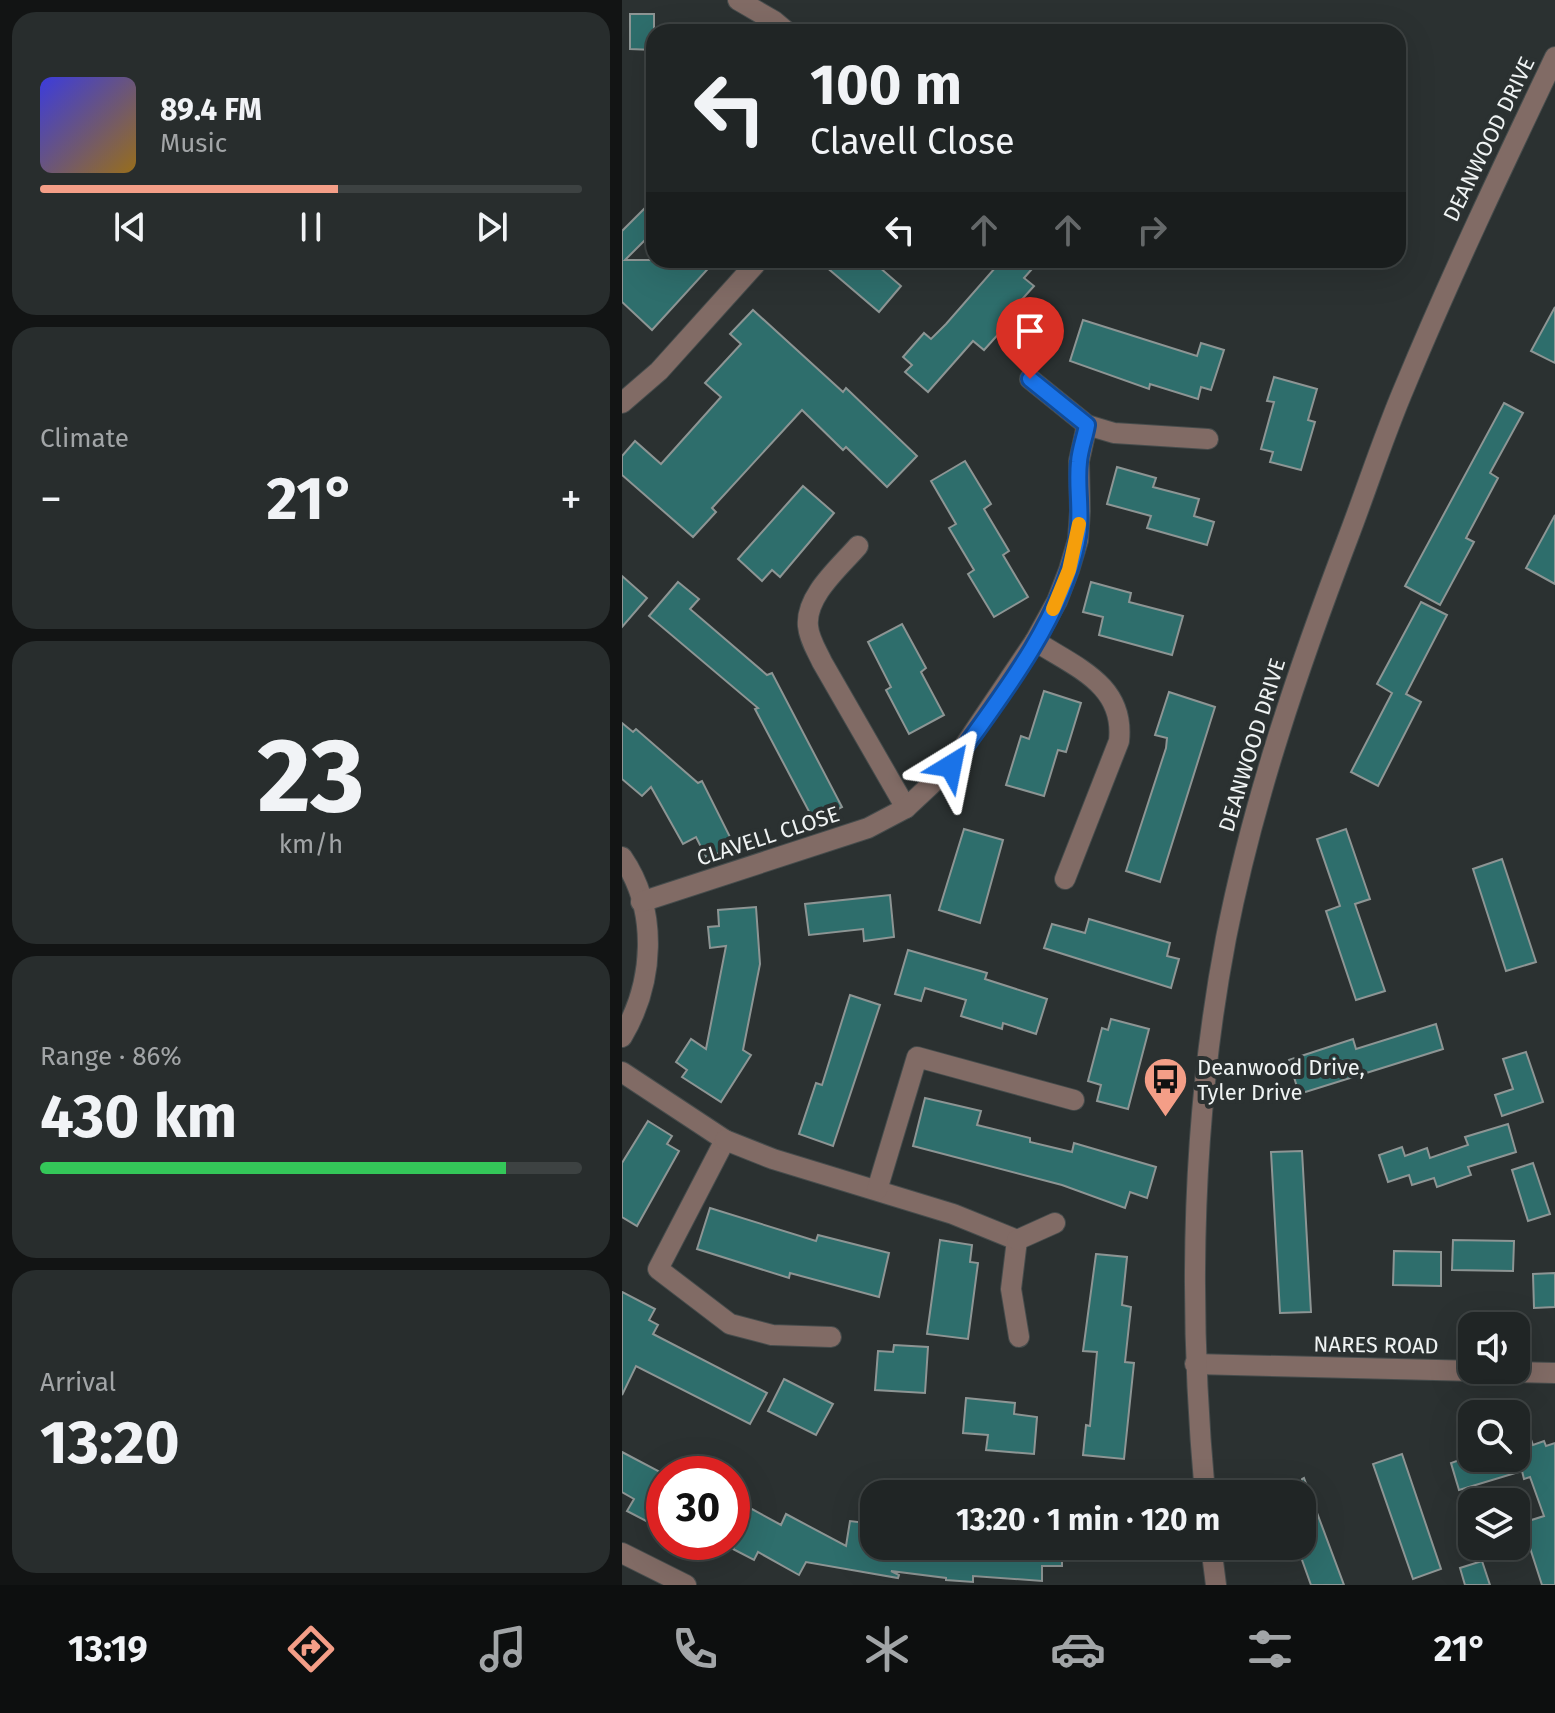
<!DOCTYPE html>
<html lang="en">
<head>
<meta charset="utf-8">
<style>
  body { margin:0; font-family:"Fira Sans",sans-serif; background:#282d2d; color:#f1f3f6; height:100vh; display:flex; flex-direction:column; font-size:30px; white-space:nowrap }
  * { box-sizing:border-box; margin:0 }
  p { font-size:26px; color:#a2a5a7 }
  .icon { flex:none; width:44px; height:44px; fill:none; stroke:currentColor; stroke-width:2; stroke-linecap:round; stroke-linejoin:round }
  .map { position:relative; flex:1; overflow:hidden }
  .drawer { display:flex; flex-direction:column; gap:12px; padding:12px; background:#121414; width:622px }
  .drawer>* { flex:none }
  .hud { position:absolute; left:24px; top:24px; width:760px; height:244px; border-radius:24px; box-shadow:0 8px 32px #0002,0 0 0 2px #3d4242; background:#202525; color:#f1f3f6; overflow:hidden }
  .buttons { position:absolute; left:836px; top:1312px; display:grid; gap:16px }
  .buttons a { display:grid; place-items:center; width:72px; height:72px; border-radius:16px; background:#202525; box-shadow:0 8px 32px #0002,0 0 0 2px #3d4242; font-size:40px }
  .speed { position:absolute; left:24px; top:1456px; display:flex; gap:16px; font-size:40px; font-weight:700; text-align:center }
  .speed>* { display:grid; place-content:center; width:104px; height:104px; border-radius:50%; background:#202525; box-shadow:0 8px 32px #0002,0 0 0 2px #3d4242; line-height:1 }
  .speed .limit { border:12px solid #d22; background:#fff; color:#111 }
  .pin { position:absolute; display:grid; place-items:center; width:68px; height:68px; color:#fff; margin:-82px -34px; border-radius:50% 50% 50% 0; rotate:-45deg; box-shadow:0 0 8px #0007 }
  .pin .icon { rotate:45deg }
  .me { position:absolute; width:88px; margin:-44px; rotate:35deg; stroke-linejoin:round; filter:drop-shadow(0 0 6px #0008) }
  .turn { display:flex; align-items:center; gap:28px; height:168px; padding:0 32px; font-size:36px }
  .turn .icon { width:104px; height:104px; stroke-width:2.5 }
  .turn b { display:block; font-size:56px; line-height:68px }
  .lanes { display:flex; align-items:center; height:76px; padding:0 32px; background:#0003; justify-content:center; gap:40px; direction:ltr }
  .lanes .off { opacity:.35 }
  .big { font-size:60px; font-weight:700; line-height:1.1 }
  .drawer .card { flex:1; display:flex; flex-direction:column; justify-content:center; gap:12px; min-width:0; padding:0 28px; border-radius:24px; background:#282d2d }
  .drawer .dial { align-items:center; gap:0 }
  .dial b { font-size:104px; line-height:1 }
  .song { display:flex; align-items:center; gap:24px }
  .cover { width:96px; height:96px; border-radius:12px; background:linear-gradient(135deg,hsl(240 70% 55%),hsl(40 70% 35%)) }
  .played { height:8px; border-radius:4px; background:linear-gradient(90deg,#f49e87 55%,#3d4242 55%) }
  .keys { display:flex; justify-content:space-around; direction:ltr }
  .heat { display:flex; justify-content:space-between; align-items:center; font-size:44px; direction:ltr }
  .charge { height:12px; border-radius:6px; background:linear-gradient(90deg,#34c759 86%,#3d4242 0) }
  .trip { position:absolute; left:238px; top:1480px; width:456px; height:80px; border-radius:24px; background:#202525; box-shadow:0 8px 32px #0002,0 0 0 2px #3d4242; font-weight:700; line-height:80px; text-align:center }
  .tab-bar { display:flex; height:128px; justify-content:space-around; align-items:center; background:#0d0f0f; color:#a2a5a7 }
  .tab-bar .icon { width:56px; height:56px }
  .tab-bar .on { color:#f49e87 }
  .tab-bar b { font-size:36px; color:#f1f3f6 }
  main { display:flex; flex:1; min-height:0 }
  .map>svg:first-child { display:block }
  .building { fill:#2e6e6c; stroke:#8d9594; stroke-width:2 }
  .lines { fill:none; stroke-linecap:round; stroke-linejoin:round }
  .minor-casing { stroke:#464c4c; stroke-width:22 }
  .minor { stroke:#816b65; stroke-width:20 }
  .route-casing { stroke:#114b97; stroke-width:20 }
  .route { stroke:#1a73e8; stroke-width:14 }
  .slow { stroke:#f59e0b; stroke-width:14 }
  .labels { text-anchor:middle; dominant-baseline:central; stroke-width:8; stroke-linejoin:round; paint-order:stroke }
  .street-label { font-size:22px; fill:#eff3f3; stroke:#2b3131 }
  .poi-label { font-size:22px; fill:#eff3f3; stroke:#2b3131; text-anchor:start }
</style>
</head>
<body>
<main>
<section class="drawer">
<div class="card">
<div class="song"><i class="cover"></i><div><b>89.4 FM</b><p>Music</p></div></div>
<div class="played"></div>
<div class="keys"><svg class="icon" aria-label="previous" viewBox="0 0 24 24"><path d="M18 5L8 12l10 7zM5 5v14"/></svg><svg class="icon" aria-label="pause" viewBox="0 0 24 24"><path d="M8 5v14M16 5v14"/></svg><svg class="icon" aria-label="next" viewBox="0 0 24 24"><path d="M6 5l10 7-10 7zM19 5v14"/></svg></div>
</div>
<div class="card"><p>Climate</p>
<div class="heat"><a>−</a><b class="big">21°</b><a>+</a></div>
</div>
<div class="card dial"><b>23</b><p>km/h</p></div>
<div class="card"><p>Range · 86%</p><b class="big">430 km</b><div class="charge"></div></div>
<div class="card"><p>Arrival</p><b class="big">13:20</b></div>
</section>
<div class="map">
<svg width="933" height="1585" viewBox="0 0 933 1585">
  <rect width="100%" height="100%" fill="#2b3131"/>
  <g class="building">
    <path d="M 8,14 L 32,14 L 32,50 L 8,49 Z"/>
    <path d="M 32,199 L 32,231 L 3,260 L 94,260 L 30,330 L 0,302 L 0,231 Z"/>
    <path d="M 196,260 L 249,260 L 279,286 L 257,312 Z"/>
    <path d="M 380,260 L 418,260 L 402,278 L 412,286 L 386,315 L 390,319 L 362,350 L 351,341 L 306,392 L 283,372 L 290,365 L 281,357 L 302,333 L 309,339 L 324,324 Z"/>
    <path d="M 933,307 L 933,363 L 909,351 Z"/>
    <path d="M 131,310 L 221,392 L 224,388 L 295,456 L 265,487 L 224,447 L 221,450 L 180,410 L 90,508 L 94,512 L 71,537 L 0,475 L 0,456 L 13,441 L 39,464 L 99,397 L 83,383 L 119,344 L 108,334 Z"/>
    <path d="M 461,320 L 575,356 L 579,343 L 602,350 L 589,390 L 579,387 L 576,399 L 528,384 L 527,389 L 448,361 Z"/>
    <path d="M 652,377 L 695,389 L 686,420 L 693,422 L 679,470 L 648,462 L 651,452 L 639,449 L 652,402 L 645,401 Z"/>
    <path d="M 882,403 L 901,413 L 868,473 L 876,478 L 844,538 L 852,542 L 818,605 L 783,586 Z"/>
    <path d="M 343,461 L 369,504 L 362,509 L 387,551 L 381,555 L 406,597 L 372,617 L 346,574 L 352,570 L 327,528 L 334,524 L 309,481 Z"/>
    <path d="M 495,467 L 534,478 L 531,487 L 577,499 L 572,516 L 592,522 L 585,545 L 525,528 L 529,516 L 485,504 Z"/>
    <path d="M 181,486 L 212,513 L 158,577 L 150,570 L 140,581 L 116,559 Z"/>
    <path d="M 933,515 L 933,584 L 904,568 Z"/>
    <path d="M 0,576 L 25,598 L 0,627 Z"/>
    <path d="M 56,582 L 77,599 L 68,609 L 145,675 L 150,673 L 220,807 L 192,821 L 133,709 L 136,708 L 27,616 Z"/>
    <path d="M 469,582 L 509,593 L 507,602 L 561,616 L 550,655 L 477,635 L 481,617 L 461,612 Z"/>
    <path d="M 799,602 L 825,615 L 784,694 L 799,702 L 756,786 L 729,772 L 770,693 L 755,684 Z"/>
    <path d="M 280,624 L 304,668 L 299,672 L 322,715 L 287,734 L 264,690 L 269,687 L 246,642 Z"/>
    <path d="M 422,691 L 459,703 L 444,752 L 436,750 L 422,796 L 384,785 L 399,736 L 407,739 Z"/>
    <path d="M 547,692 L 593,707 L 538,882 L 504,871 L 544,748 L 545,738 L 533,735 Z"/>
    <path d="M 0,723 L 11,732 L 14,729 L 76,783 L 80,781 L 112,845 L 85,859 L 74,837 L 61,844 L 29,787 L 20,796 L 0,779 Z"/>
    <path d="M 342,829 L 381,840 L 358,923 L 317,910 Z"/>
    <path d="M 724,829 L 748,899 L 733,904 L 763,991 L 734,1000 L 704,911 L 718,906 L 695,839 Z"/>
    <path d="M 880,859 L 914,962 L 884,971 L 851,869 Z"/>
    <path d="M 268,895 L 272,937 L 242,941 L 241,929 L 187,935 L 183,904 Z"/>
    <path d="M 134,907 L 138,964 L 121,1050 L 129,1055 L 99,1102 L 60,1077 L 65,1070 L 54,1062 L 69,1039 L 84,1049 L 104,946 L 88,948 L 86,927 L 97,926 L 96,910 Z"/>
    <path d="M 467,919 L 548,943 L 545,956 L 557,959 L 549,988 L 422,948 L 430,924 L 463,933 Z"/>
    <path d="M 286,950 L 365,973 L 363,979 L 425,999 L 414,1034 L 381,1023 L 380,1029 L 339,1016 L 344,1000 L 303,988 L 299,1001 L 273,994 Z"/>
    <path d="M 228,995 L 258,1005 L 211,1146 L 177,1134 L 194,1083 L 200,1085 Z"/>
    <path d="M 489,1019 L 527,1029 L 506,1109 L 475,1101 L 479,1085 L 466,1081 L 480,1028 L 486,1030 Z"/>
    <path d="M 814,1024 L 821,1049 L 677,1094 L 667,1060 L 731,1039 L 734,1049 Z"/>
    <path d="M 904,1052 L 921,1102 L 880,1116 L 873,1095 L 891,1089 L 881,1059 Z"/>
    <path d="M 303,1098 L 359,1111 L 355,1125 L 408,1138 L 408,1142 L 450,1152 L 452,1143 L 534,1167 L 525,1198 L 508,1192 L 503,1208 L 440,1185 L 291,1146 Z"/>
    <path d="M 26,1121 L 50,1136 L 45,1144 L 57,1151 L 15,1226 L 0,1217 L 0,1163 Z"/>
    <path d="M 886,1124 L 894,1152 L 846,1167 L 849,1175 L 815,1187 L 812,1178 L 790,1185 L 787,1175 L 766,1182 L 757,1155 L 780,1147 L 783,1156 L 805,1148 L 808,1158 L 846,1145 L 843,1137 Z"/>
    <path d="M 680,1151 L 689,1312 L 658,1313 L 649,1152 Z"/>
    <path d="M 911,1163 L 928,1214 L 906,1221 L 890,1170 Z"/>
    <path d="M 88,1208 L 194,1241 L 196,1235 L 267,1253 L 257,1297 L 168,1273 L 167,1278 L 75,1249 Z"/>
    <path d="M 318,1240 L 350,1245 L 348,1262 L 356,1263 L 346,1339 L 305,1334 Z"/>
    <path d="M 831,1240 L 892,1241 L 891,1271 L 830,1270 Z"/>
    <path d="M 772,1251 L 819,1252 L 819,1286 L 771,1285 Z"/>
    <path d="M 474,1254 L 505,1257 L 500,1305 L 509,1307 L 503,1362 L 512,1363 L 502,1459 L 461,1455 L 464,1425 L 468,1426 L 475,1352 L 461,1351 Z"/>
    <path d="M 933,1273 L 933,1307 L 912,1308 L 911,1274 Z"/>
    <path d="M 0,1292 L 33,1309 L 27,1320 L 36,1325 L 31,1334 L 145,1393 L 128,1424 L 14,1366 L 0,1395 Z"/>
    <path d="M 272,1345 L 306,1347 L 303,1393 L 253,1390 L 256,1351 L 271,1352 Z"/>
    <path d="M 162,1379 L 211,1404 L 194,1435 L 146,1411 Z"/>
    <path d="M 344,1398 L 393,1403 L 392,1414 L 415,1417 L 412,1454 L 364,1450 L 366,1435 L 341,1433 Z"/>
    <path d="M 894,1406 L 897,1406 L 911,1445 L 922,1441 L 924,1446 L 933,1443 L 933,1585 L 920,1585 L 900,1523 L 922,1516 L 908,1477 L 902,1479 L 900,1471 L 837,1490 L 829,1463 L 843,1458 L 894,1458 Z"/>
    <path d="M 0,1452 L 42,1474 L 42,1511 L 32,1506 L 24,1521 L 5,1511 L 12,1499 L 0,1492 Z"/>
    <path d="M 780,1454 L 819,1569 L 791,1579 L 751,1464 Z"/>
    <path d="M 682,1478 L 722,1585 L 689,1585 L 675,1546 L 680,1546 L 680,1479 Z"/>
    <path d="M 117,1502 L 159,1525 L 164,1514 L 224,1546 L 228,1521 L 252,1524 L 252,1546 L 440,1546 L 440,1566 L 420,1566 L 420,1581 L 351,1576 L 351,1582 L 324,1580 L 324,1578 L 269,1571 L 277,1575 L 276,1578 L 184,1562 L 177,1575 L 136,1552 L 132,1560 L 111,1549 L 117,1538 L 110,1534 L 110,1515 Z"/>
    <path d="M 860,1561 L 868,1585 L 843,1585 L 838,1568 Z"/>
  </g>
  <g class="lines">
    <defs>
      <g id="minor">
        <path d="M 116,0 L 152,21 L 165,32"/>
        <path d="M 408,379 L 465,425 L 492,433 L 586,439"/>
        <path d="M 0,403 L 37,371 L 137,260"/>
        <path d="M 236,546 C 218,567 183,596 186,626 C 187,639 195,651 200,662 L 284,808"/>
        <path d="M 413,641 C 455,668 503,685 497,741 L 443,879"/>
        <path d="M 0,857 C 37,911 32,983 0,1037"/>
        <path d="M 19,902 L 246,828 L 284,808 L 329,766 L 413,641 L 435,601 L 447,570 L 456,540 L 458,511 L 457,461 L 465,425"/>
        <path d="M 0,1072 L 103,1140 L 36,1269 L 108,1324 L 150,1335 L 209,1337"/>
        <path d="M 103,1140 L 151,1159 L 331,1214 L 395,1240 L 389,1289 L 397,1337"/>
        <path d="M 255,1190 L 295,1057 L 452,1100"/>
        <path d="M 395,1240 L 433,1223"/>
        <path d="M 573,1364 L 933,1373"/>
        <path d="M 583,1494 C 566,1309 569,1121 604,938 C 631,800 677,666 727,535 C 746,485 762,435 783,386 C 829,275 881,166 933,57"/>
        <path d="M 589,1546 L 594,1585"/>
        <path d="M 0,1553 L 64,1585"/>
      </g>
    </defs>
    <use href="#minor" class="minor-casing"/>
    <use href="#minor" class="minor"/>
  </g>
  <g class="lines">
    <defs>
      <path id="route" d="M 329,766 C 376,701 439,621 455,542 C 461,515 454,488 457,462 C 458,449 463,437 465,425 L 408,379"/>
    </defs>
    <use href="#route" class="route-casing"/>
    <use href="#route" class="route"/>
    <path class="slow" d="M 431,609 L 447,570 L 457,524"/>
  </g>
  <defs>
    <symbol id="bus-pin" viewBox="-11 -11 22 30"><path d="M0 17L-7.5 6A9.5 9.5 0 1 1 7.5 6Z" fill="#f49e87" stroke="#2b3131"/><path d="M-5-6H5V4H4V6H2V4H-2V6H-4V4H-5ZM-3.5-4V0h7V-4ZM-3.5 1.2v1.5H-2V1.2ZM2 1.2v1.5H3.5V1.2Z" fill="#111"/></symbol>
  </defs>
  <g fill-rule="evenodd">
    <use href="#bus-pin" x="518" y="1054" width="51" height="69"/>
  </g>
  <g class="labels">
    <g class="street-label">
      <text transform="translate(867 139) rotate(-64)">DEANWOOD DRIVE</text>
      <text transform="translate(630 745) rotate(-73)">DEANWOOD DRIVE</text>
      <text transform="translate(146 836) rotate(-18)">CLAVELL CLOSE</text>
      <text transform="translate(754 1345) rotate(1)">NARES ROAD</text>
    </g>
    <g class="poi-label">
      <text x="575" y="1067">Deanwood Drive,<tspan x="575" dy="25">Tyler Drive</tspan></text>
    </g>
  </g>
</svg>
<div class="buttons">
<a><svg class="icon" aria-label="sound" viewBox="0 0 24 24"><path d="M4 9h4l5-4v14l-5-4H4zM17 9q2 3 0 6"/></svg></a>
<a><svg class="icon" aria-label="search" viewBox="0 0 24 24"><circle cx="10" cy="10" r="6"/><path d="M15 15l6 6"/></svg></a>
<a><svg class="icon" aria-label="layers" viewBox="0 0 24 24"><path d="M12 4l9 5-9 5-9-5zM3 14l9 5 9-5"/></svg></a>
</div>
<div class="speed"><div class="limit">30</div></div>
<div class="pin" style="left:408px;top:379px;background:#d93025"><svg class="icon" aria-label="arrive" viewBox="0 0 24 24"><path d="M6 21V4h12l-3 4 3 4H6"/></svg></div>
<svg class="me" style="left:329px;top:766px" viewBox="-20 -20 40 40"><path d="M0-17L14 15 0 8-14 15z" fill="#1a73e8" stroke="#fff" stroke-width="4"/></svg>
<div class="trip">13:20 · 1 min · 120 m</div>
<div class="hud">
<div class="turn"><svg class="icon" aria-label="left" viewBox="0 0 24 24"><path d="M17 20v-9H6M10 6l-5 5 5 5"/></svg><div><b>100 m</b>Clavell Close</div></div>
<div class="lanes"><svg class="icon" aria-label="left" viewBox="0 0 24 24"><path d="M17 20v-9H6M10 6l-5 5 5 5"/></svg><svg class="icon off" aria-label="ahead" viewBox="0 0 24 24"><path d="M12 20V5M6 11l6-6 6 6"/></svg><svg class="icon off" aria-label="ahead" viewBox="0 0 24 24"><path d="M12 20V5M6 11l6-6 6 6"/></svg><svg class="icon off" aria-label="right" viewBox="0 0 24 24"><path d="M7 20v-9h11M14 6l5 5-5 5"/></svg></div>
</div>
</div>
</main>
<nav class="tab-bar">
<b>13:19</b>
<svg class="icon on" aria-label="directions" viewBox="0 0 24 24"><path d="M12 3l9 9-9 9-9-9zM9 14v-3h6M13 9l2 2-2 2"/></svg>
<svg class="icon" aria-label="music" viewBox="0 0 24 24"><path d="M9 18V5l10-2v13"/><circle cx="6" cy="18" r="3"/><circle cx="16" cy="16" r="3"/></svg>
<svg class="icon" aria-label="phone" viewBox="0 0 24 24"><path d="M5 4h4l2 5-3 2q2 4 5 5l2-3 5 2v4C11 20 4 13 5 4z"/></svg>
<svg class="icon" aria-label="climate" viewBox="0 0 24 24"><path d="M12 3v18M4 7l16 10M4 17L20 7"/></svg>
<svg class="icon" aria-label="car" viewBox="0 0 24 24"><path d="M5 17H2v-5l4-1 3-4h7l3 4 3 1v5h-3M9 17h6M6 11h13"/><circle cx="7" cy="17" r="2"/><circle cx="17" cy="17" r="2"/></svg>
<svg class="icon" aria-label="filters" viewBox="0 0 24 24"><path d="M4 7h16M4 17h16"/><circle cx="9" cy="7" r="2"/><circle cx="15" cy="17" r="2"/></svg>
<b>21°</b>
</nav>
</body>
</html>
